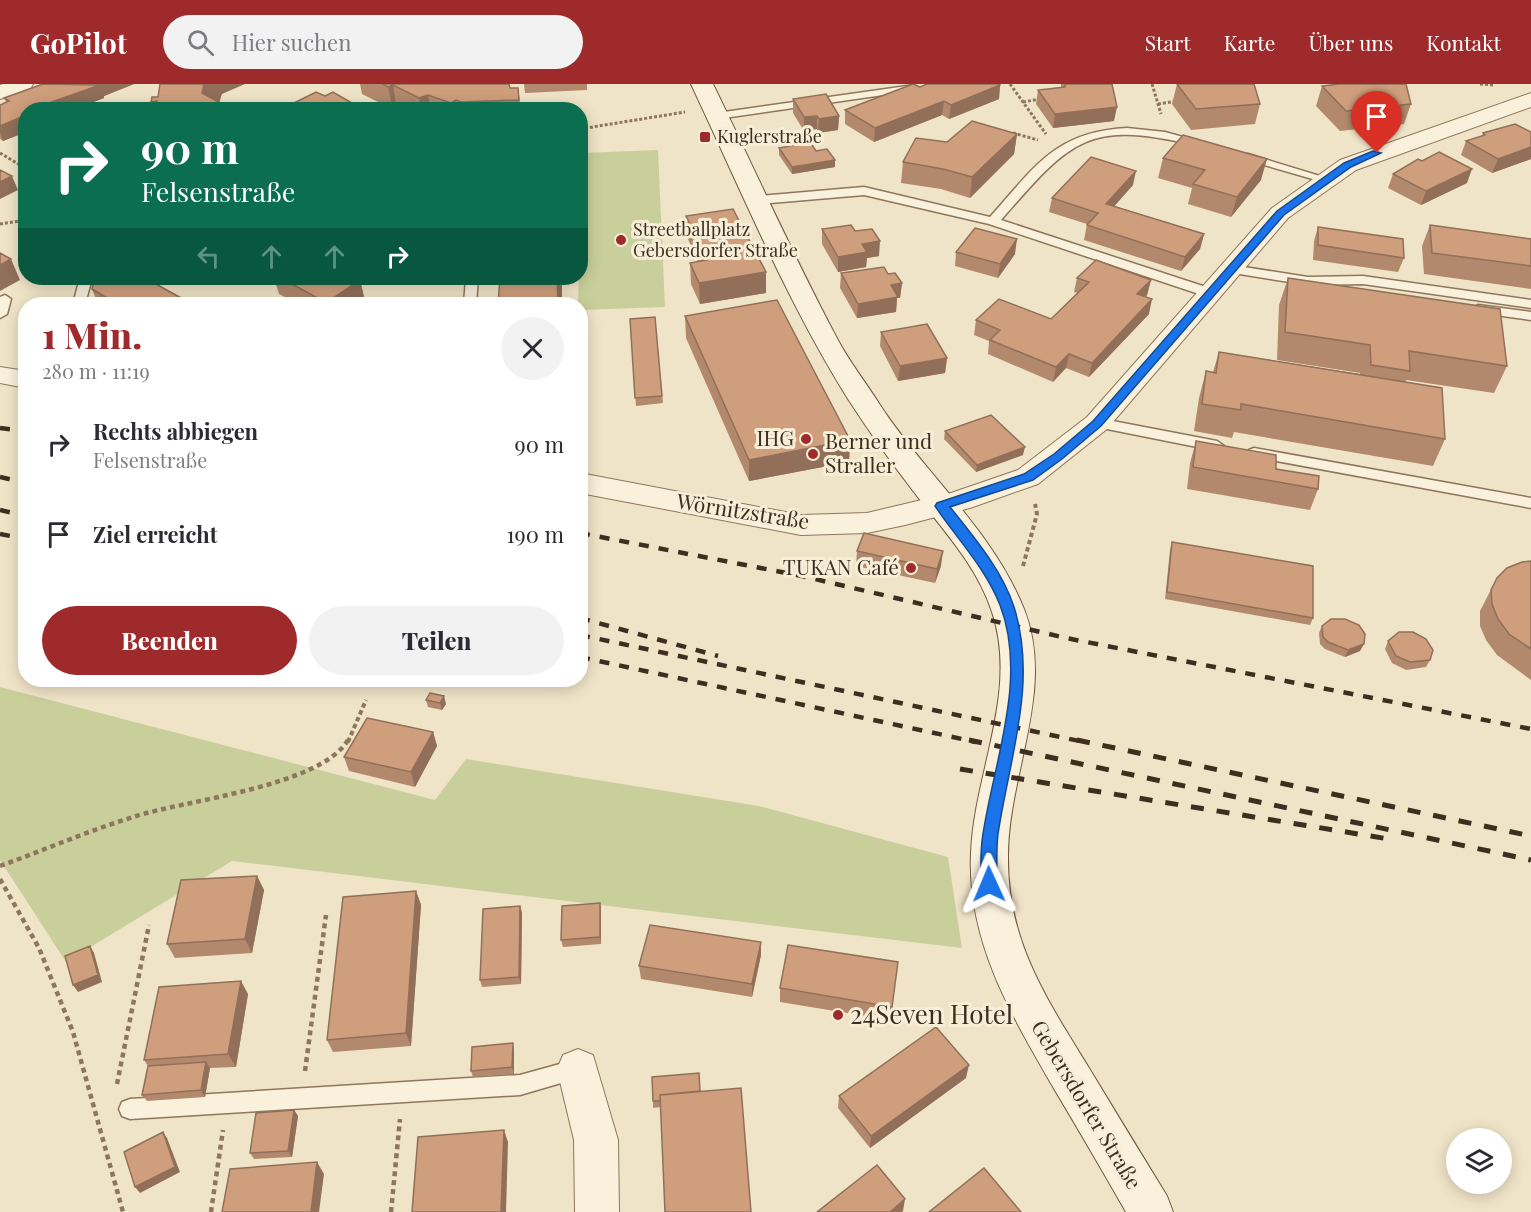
<!DOCTYPE html>
<html lang="de">
<meta charset="utf-8">
<style>
:root{--surface:#fff;--page:#f2f2f3;--text:#2b2b33;--muted:#7c7c81;--accent:#9e2a2b}
body{margin:0;font-family:"Playfair Display",serif;background:var(--page);color:var(--text);height:100vh;display:flex;flex-direction:column;font-size:22px;white-space:nowrap}
*{box-sizing:border-box;margin:0}
p{font-size:20px;color:var(--muted)}
.icon{flex:none;width:33px;height:33px;fill:none;stroke:currentColor;stroke-width:2;stroke-linecap:round;stroke-linejoin:round}
.map{position:relative;flex:1;overflow:hidden}
.sheet{position:absolute;left:18px;top:213px;width:570px;height:390px;display:flex;flex-direction:column;background:var(--surface);border-radius:24px;box-shadow:0 3px 15px #0003}
.sheet>*{flex:none}
.hud{position:absolute;left:18px;top:18px;width:570px;height:183px;border-radius:24px;box-shadow:0 3px 15px #0003;background:#0b6e4f;color:#fff;overflow:hidden}
.buttons{position:absolute;left:1446px;top:1044px;display:grid;gap:12px}
.buttons a{display:grid;place-items:center;width:66px;height:66px;border-radius:50%;background:var(--surface);box-shadow:0 3px 15px #0003;font-size:30px}
.pin{position:absolute;display:grid;place-items:center;width:51px;height:51px;color:#fff;margin:-62px -26px;border-radius:50% 50% 50% 0;rotate:-45deg;box-shadow:0 0 6px #0007}
.pin .icon{rotate:45deg}
.me{position:absolute;width:66px;margin:-33px;rotate:359deg;stroke-linejoin:round;filter:drop-shadow(0 0 4px #0008)}
.turn{display:flex;align-items:center;gap:21px;height:126px;padding:0 24px;font-size:27px}
.turn .icon{width:78px;height:78px;stroke-width:2.5}
.turn b{display:block;font-size:42px;line-height:51px}
.lanes{display:flex;align-items:center;height:57px;padding:0 24px;background:#0003;justify-content:center;gap:30px;direction:ltr}
.lanes .off{opacity:.35}
.round{display:grid;place-items:center;flex:none;width:63px;height:63px;border-radius:32px;background:var(--page)}
.headline{display:flex;align-items:center;justify-content:space-between;height:102px;padding:0 24px}
h1{font-size:36px;font-weight:800;line-height:45px;color:var(--accent)}
.button{display:flex;gap:12px;margin-top:auto;padding:12px 24px}
.button a{flex:1;height:69px;border-radius:36px;background:var(--accent);color:#fff;font-size:24px;font-weight:800;line-height:69px;text-align:center}
.button a+a{background:var(--page);color:var(--text)}
ul{padding:0;list-style:none}
li{display:flex;align-items:center;gap:18px;height:90px;padding:0 24px}
li div{flex:1}
li b{display:block;font-size:22px}
li em{font-style:normal}
header{display:flex;align-items:center;gap:36px;box-sizing:border-box;height:84px;padding:0 30px;background:var(--accent);color:#fff}
header strong{font-size:28px}
nav{display:flex;gap:33px;margin-inline-start:auto;font-size:21px}
.search{width:420px;height:54px;background:var(--page);display:flex;align-items:center;gap:15px;box-sizing:border-box;padding:0 21px;border-radius:33px;color:var(--muted);font-size:22px}
.map>svg:first-child{display:block}
</style>
<header>
<strong>GoPilot</strong>
<div class="search"><svg class="icon" aria-label="search" viewBox="0 0 24 24"><circle cx="10" cy="10" r="6"/><path d="M15 15l6 6"/></svg>Hier suchen</div>
<nav><a>Start</a><a>Karte</a><a>Über uns</a><a>Kontakt</a></nav>
</header>
<div class="map">
<svg width="1531" height="1128" viewBox="0 0 1531 1128">
<rect width="100%" height="100%" fill="#f0e4c8"/>
<path fill="#c9cf9b" d="M658,66l7,157 -84,3 -1,-6h-2l4,-151z
M0,603l435,113 31,-41 293,47 189,51 14,91 -730,-87 -166,101 -66,-102z"/>
<g fill="none" stroke-linecap="round" stroke-linejoin="round">
<g stroke="#8d765c" stroke-width="3">
<path id="lane" d="M914,1l5,3 -1,2 -201,29 -6,-3 6,-3z
M1127,44l38,4 43,12 -6,3c-113,-28 -129,-10 -201,73l214,70v6h-10l-216,-72 -125,-29 -106,9 -6,-4 6,-4 106,-9 126,30c45,-50 64,-85 137,-89z
M1240,70h8l85,26 -10,2 -83,-24z
M1231,181l77,12 55,-1 168,24v8l-168,-24 -55,1 -81,-13 -2,-3z
M80,194h12l-7,26h-12z
M466,194h12l-2,26h-12z
M5,211l6,4 -4,15 -7,4v-21z
M1478,221l53,7v8l-58,-8 -2,-3z
M1097,334l120,23 7,5 -7,5 -125,-25 -2,-3z
M1254,364l277,50v10l-282,-52 -2,-3 2,-3z
M578,975l7,3 3,7 -3,7 -65,19 -390,24 -8,-3 -3,-7 3,-7 8,-3 390,-24z"/>
</g>
<g stroke="#8d765c" stroke-width="2">
<path id="street" d="M3,0h30l-3,5 -30,10v-14z
M1531,9v14l-175,63 -68,48 -181,211 -69,55 -68,24 -65,17 -38,8 -66,2 -221,-42v-20l221,42 66,-2 84,-20 67,-23 69,-53 185,-209 68,-48z
M0,283l26,4v17l-26,-5z
M578,965l15,6 25,85 1,72h-44l-1,-72 -17,-71 6,-14z"/>
</g>
<g stroke="#6f573f" stroke-width="2">
<path id="secondary" d="M691,0h22c42,86 81,174 126,258 12,22 28,42 41,63 45,69 113,126 144,204 32,80 -16,165 -16,247 -1,85 38,142 81,212 26,43 52,86 78,128l6,16h-47c-24,-42 -48,-83 -73,-125 -42,-73 -86,-146 -82,-234 3,-80 48,-161 21,-241 -14,-44 -47,-80 -75,-116 -24,-31 -47,-63 -69,-97 -62,-99 -107,-209 -157,-315z"/>
</g>
<path stroke="#8d765c" stroke-width="3" stroke-dasharray="3 2" stroke-linecap="butt" d="M1010,0l36,50
M1152,0l9,30
M1480,0l14,1
M1023,18l17,-3
M1158,20l20,-3
M580,45l105,-17
M1013,49l25,7
M0,69l20,12 6,-2
M0,140l26,-4"/>
<path stroke="#8d765c" stroke-width="4" stroke-dasharray="4.5 3" stroke-linecap="butt" d="M1023,482l14,-52 -2,-10
M348,658l18,-42"/>
<path stroke="#8d765c" stroke-width="4.5" stroke-dasharray="5 4" stroke-linecap="butt" d="M0,782c44,-16 88,-35 133,-49 51,-17 187,-30 215,-77
M0,795l39,69 34,84 50,180
M305,987l21,-156
M117,1000l32,-159
M211,1128l12,-82
M391,1128l9,-93"/>
<use href="#lane" fill="#faf1dc" fill-rule="evenodd"/>
<use href="#street" fill="#faf1dc" fill-rule="evenodd"/>
<use href="#secondary" fill="#faf1dc" fill-rule="evenodd"/>
<path stroke="#3d2e20" stroke-width="4.5" stroke-dasharray="10 10" stroke-linecap="butt" d="M0,344l26,3
M0,393l26,6
M0,426l26,6
M580,449l222,43 264,62 465,91
M0,450l26,5
M580,534l138,38
M580,551l504,107
M580,573l396,85"/>
<path stroke="#3d2e20" stroke-width="5" stroke-dasharray="13 13" stroke-linecap="butt" d="M969,656l562,120
M1077,656l454,96
M960,685l435,71"/>
</g>
<path fill="#b2896c" d="M43,0h91l-30,12v2l-31,12h-47v22l-23,9 -3,-2v-34l6,-3 -2,-4z
M360,0h149l1,4h8l3,22h-132l-1,-3 -26,-13z
M524,0h63v6l-62,3z
M1061,0h51l2,37 -61,7 -17,-24 2,-14 23,-2z
M1177,0l83,20 -5,20 -64,6 -19,-26z
M1000,1l-1,14 -50,20 -7,-4 -68,27 -29,-18v-14l75,-23z
M1322,2l89,18 -7,20 -64,7 -24,-25z
M793,15l46,17 -1,14 -20,3 -1,-4 -13,2 -11,-18z
M1531,48v27l-39,14 -31,-18 5,-14 16,-5 1,-3z
M1017,50l-3,20 -44,44 -29,-9 -40,-6 2,-21 44,-20z
M779,64l37,3 19,9v7l-43,7 -13,-19z
M1163,74l98,22 -30,37 -43,-13 4,-16 -34,-10z
M1393,90l74,9 -46,22 -33,-17z
M1133,101l-19,21 90,28 -4,15 -19,22 -97,-31 3,-16 -38,-12 3,-14z
M686,132l80,77 -66,11 -9,-20 -1,-21 8,-1 -11,-25z
M1430,141l101,14v50l-107,-15 -2,-28z
M1318,143l86,31 -6,14 -85,-12 1,-19z
M822,145l33,2 24,25 -12,2 -1,9 -28,5 -16,-28z
M956,168l59,2 -17,24 -43,-12z
M841,189l47,1 14,9 -2,15h-3l-1,14 -39,6 -17,-30z
M94,194h72l-11,5 37,21h-94l-6,-15z
M274,194h81l5,2 5,21 -5,3h-62l-19,-10z
M1077,194l74,2 -4,15 -1,1 3,18 -60,63 -23,-9 -13,14 -65,-28 1,-13 -15,-6 2,-15 75,-1 27,-26 -4,-1z
M1288,194l219,88 -13,27 -88,-13 -1,2 40,57 -12,27 -199,-34 -2,6 -38,-7 5,-33 7,-27 7,1 6,-20 141,22v-1l-83,-13 2,-55z
M685,232l165,124 -1,22 -100,19 -63,-143z
M655,233l8,86 -27,3 -6,-87z
M881,248l66,26 -2,15 -47,8 -18,-35z
M945,347l78,24 -47,17 -32,-33z
M1196,357l80,28 42,20 -8,21 -123,-21 3,-26z
M1172,458l141,76 -3,7 -145,-26 5,-49z
M857,467l84,15 -6,17 -79,-17z
M1531,477v119l-34,-25 -11,-15 -6,-14v-15l17,-33z
M1322,542l38,25 -15,6 -20,-8 -5,-5 -1,-11z
M1388,557l42,19 -4,7 -20,3 -14,-7 -7,-14z
M426,616l20,4 -4,6 -14,-3z
M433,648l4,14 -22,41 -66,-16 -5,-14z
M257,792l7,14 -12,63 -77,5 -8,-14z
M416,807l5,14 -10,141 -78,6 -6,-12z
M600,819l1,7v34l-38,3 -2,-7z
M520,822l2,7 -1,71 -39,3 -2,-7z
M761,871l-9,42 -111,-18 -2,-13z
M898,878l-8,58 -110,-18v-14z
M248,910l-12,73 -26,1 -5,29 -58,4 -5,-6 6,-29 -4,-6z
M514,966v24l-41,3 -2,-6z
M966,994l-96,70 -32,-40 1,-12z
M700,1007l-39,16 -8,1v-7z
M294,1026l4,6 -6,41 -38,2 -4,-6z"/>
<path fill="#916f58" d="M97,0h37l-30,12v2l-31,12h-44z
M204,0h41l-23,10 -3,9 -17,-10z
M393,1l4,25h-4l-5,-23z
M1000,1l-1,14 -50,20 2,-14z
M428,11l3,15h-10l-2,-12z
M456,16l2,10h-6l-1,-7z
M157,17l-3,6 1,3h-2l-2,-8z
M944,17l-2,14 -68,27 1,-14z
M352,19l2,7h-15z
M1117,23l-3,14 -61,7 2,-14z
M26,31v17l-23,9 -3,-8v-7z
M817,32v13l-13,2v-14z
M839,32l-1,14 -20,3 1,-14z
M1017,50l-3,20 -44,44 2,-21z
M1531,63v12l-39,14 6,-14z
M1267,75l-6,21 -30,37 6,-20z
M835,76v7l-43,7v-7z
M1472,85l-5,14 -46,22 5,-14z
M1136,87l-3,14 -29,33 2,-14z
M12,92l6,14 -18,9v-17z
M1204,150l-4,15 -19,22 4,-14z
M1017,155l-2,15 -17,24 2,-14z
M880,157l-1,15 -12,2 -1,9 -28,5v-15l24,-13z
M11,175l9,21 -20,11v-26z
M766,188v21l-66,11 -1,-21z
M140,194h26l-17,8z
M557,194h5v26h-4z
M360,196l5,21 -5,3h-29l-1,-4z
M1151,196l-4,15 -13,13 3,-14z
M902,199l-2,15h-3l-1,14 -39,6 1,-14 33,-19z
M1152,215l-3,15 -60,63 3,-14z
M1069,270l-3,14 -13,14 3,-15z
M947,274l-2,15 -47,8 2,-15z
M850,356l-1,22 -100,19v-21z
M1025,363l-2,8 -47,17 1,-7z
M943,467l-2,15 -6,17 2,-14z
M1364,560l-4,7 -15,6 3,-7z
M444,612l2,8 -4,6 -2,-7z
M433,648l4,14 -22,41 -4,-15z
M257,792l7,14 -12,63 -7,-14z
M416,807l5,14 -10,141 -5,-13z
M600,819l1,7v34l-1,-7z
M520,822l2,7 -1,71 -2,-7z
M761,858v13l-9,42v-13z
M90,862l4,7 8,29 -24,10 -5,-7z
M241,897l7,13 -12,73 -8,-13z
M513,959l1,7v24l-2,-7z
M206,978l4,6 -5,29 -4,-7z
M969,981l-3,13 -96,70 1,-12z
M294,1026l4,6 -6,41 -4,-6z
M504,1046l4,12 -2,70h-5z
M163,1048l4,6 13,34 -40,21 -5,-6z
M317,1078l7,12 -5,38h-8z
M905,1115l-2,12 -1,1h-12z"/>
<path fill="#cf9f7d" stroke="#916f58" stroke-width="1.5" d="M43,0l57,1 -71,25h-3v5l-26,11v-21l9,-4 -5,-3z
M160,0h44l-2,9 28,15 56,-1 30,-15 9,4 8,-4 19,11 -13,7h-179l-6,-3 3,-6 -6,1 1,-5h6z
M383,0h126l1,4h8l1,12 -58,2 -5,-2 -5,3 -23,-8 -9,3 -26,-13 -5,2z
M913,0l7,3 7,-3h72l1,1 -49,20 -7,-4 -69,27 -30,-18z
M1065,0h47l5,23 -62,7 -17,-24 27,-3z
M1177,0h77l6,20 -64,5z
M1339,0h67l5,20 -65,7 -24,-25z
M826,10l13,22 -20,3 -2,-3 -13,1 -11,-18z
M972,37l45,13 -45,43 -29,-8 -40,-7 13,-24 31,4z
M1515,40l16,8v15l-33,12 -32,-18 19,-6 -2,-2z
M1183,51l84,24 -30,38 -44,-13 12,-14 -42,-12z
M810,58l6,9 11,-2 8,11 -43,7 -13,-19z
M1439,68l33,17 -46,22 -33,-17 25,-15 4,2z
M1091,73l45,14 -30,33 98,30 -19,23 -98,-32 11,-12 -46,-15z
M0,86l12,6 -12,6z
M733,125l33,63 -67,11 -9,-20 17,-3 -21,-44z
M851,141l4,6 17,-2 8,12 -18,3 5,8 -29,5 -16,-28z
M1430,141l101,14v27l-99,-13z
M1318,143l85,12 1,19 -86,-13z
M975,144l42,11 -17,25 -44,-12z
M0,169l11,6 -11,6z
M1096,176l55,20 -14,14 15,5 -60,64 -23,-9 -13,13 -66,-27 10,-10 -24,-10 23,-21 52,20 38,-37 -12,-4z
M884,183l4,7 7,-1 7,10 -11,2 7,12 -40,7 -17,-31z
M94,194h51l47,26h-75l-25,-15z
M281,194h74l5,2 -30,20 10,4h-22l5,-3z
M500,194h57l1,26h-60z
M1288,194l212,31 7,57 -98,-15 1,20 -39,-6 -1,-20 -85,-13z
M777,216l73,140 -101,20 -64,-144z
M655,233l7,79 -27,2 -5,-79z
M927,240l20,34 -47,8 -19,-34z
M1219,268l223,36 3,51 -204,-35v6l-39,-6 4,-33 10,2z
M991,331l34,32 -48,18 -32,-34z
M1196,357l80,14v14l43,7 -1,13 -125,-22z
M864,449l79,18 -6,18 -80,-18z
M1172,458l141,24v52l-146,-26z
M1531,477v88l-22,-15 -11,-15 -6,-15 -1,-14 6,-12 10,-10 15,-6z
M1331,535h14l14,6 6,9 -1,10 -16,6 -20,-8 -5,-5 -1,-11z
M1399,548h14l13,7 7,11 -3,10 -20,2 -14,-6 -8,-15z
M430,609l14,3 -4,7 -14,-3z
M367,634l66,14 -22,40 -67,-15z
M257,792l-12,63 -78,5 14,-64z
M416,807l-10,142 -79,7 16,-143z
M600,819v34l-39,3 1,-34z
M520,822l-1,71 -39,3 3,-71z
M650,841l111,17 -9,42 -113,-18z
M788,861l110,17 -6,45 -112,-19z
M90,862l8,29 -25,10 -8,-29z
M241,897l-13,73 -84,6 15,-73z
M936,943l33,38 -98,71 -32,-40z
M513,959l-1,24 -41,4 1,-24z
M206,978l-5,28 -59,5 6,-29z
M699,989l1,18 -40,4v6h-7l-1,-24z
M741,1004l10,124h-86l-5,-117z
M294,1026l-6,41 -38,2 6,-40z
M504,1046l-3,82h-89l6,-75z
M163,1048l12,35 -40,20 -11,-35z
M317,1078l-6,50h-89l8,-43z
M877,1081l28,34 -15,13h-73z
M984,1084l37,44h-92z"/>
<path fill="#1a73e8" stroke="#114b97" stroke-width="1.5" d="M1373,67l8,2 -30,14 -67,48 -183,211 -39,33 -29,21 -83,27c24,30 52,63 64,100 24,76 -5,152 -16,227 -2,16 -1,34 -1,50l-3,5h-11l-2,-5c0,-16 -1,-34 2,-50 11,-73 45,-156 17,-229 -15,-38 -43,-66 -65,-99l2,-3 87,-29 30,-20 39,-33 184,-210 67,-48z"/>
<g fill="#9e2a2b" stroke="#f7eed8" stroke-width="2">
<rect x="699" y="47" width="12" height="12" rx="3"/>
<circle cx="621" cy="156" r="6"/>
<circle cx="806" cy="355" r="6"/>
<circle cx="813" cy="370" r="6"/>
<circle cx="911" cy="484" r="6"/>
<circle cx="838" cy="931" r="6"/>
</g>
<g text-anchor="middle" stroke-width="6" stroke-linejoin="round" paint-order="stroke">
<g font-size="18" fill="#3d2e20" stroke="#f7eed8" text-anchor="start">
<text x="717" y="59">Kuglerstraße</text>
<text x="633" y="152">Streetballplatz<tspan x="633" dy="21">Gebersdorfer Straße</tspan></text>
</g>
<g font-size="21" fill="#3d2e20" stroke="#f7eed8" text-anchor="end">
<text x="794" y="362">IHG</text>
<text x="825" y="365" text-anchor="start">Berner und<tspan x="825" dy="24">Straller</tspan></text>
<text x="899" y="491">TUKAN Café</text>
</g>
<g font-size="21" fill="#3d2e20" stroke="#f7eed8">
<text transform="translate(743 428) rotate(9)" y="7">Wörnitzstraße</text>
<text transform="translate(1086 1021) rotate(59)" y="7">Gebersdorfer Straße</text>
</g>
<g font-size="26" fill="#3d2e20" stroke="#f7eed8" text-anchor="start">
<text x="850" y="940">24Seven Hotel</text>
</g>
</g>
</svg>
<div class="buttons">
<a><svg class="icon" aria-label="layers" viewBox="0 0 24 24"><path d="M12 4l9 5-9 5-9-5zM3 14l9 5 9-5"/></svg></a>
</div>
<div class="pin" style="left:1377px;top:69px;background:#d93025"><svg class="icon" aria-label="arrive" viewBox="0 0 24 24"><path d="M6 21V4h12l-3 4 3 4H6"/></svg></div>
<svg class="me" style="left:989px;top:800px" viewBox="-20 -20 40 40"><path d="M0-17L14 15 0 8-14 15z" fill="#1a73e8" stroke="#fff" stroke-width="4"/></svg>
<div class="hud">
<div class="turn"><svg class="icon" aria-label="right" viewBox="0 0 24 24"><path d="M7 20v-9h11M14 6l5 5-5 5"/></svg><div><b>90 m</b>Felsenstraße</div></div>
<div class="lanes"><svg class="icon off" aria-label="left" viewBox="0 0 24 24"><path d="M17 20v-9H6M10 6l-5 5 5 5"/></svg><svg class="icon off" aria-label="ahead" viewBox="0 0 24 24"><path d="M12 20V5M6 11l6-6 6 6"/></svg><svg class="icon off" aria-label="ahead" viewBox="0 0 24 24"><path d="M12 20V5M6 11l6-6 6 6"/></svg><svg class="icon" aria-label="right" viewBox="0 0 24 24"><path d="M7 20v-9h11M14 6l5 5-5 5"/></svg></div>
</div>
<section class="sheet">
<div class="headline"><div><h1>1 Min.</h1><p>280 m · 11:19</p></div><a class="round"><svg class="icon" aria-label="close" viewBox="0 0 24 24"><path d="M6 6l12 12M18 6L6 18"/></svg></a></div>
<ul>
<li><svg class="icon" aria-label="right" viewBox="0 0 24 24"><path d="M7 20v-9h11M14 6l5 5-5 5"/></svg><div><b>Rechts abbiegen</b><p>Felsenstraße</p></div><em>90 m</em></li>
<li><svg class="icon" aria-label="arrive" viewBox="0 0 24 24"><path d="M6 21V4h12l-3 4 3 4H6"/></svg><div><b>Ziel erreicht</b></div><em>190 m</em></li>
</ul>
<div class="button"><a>Beenden</a><a>Teilen</a></div>
</section>
</div>
